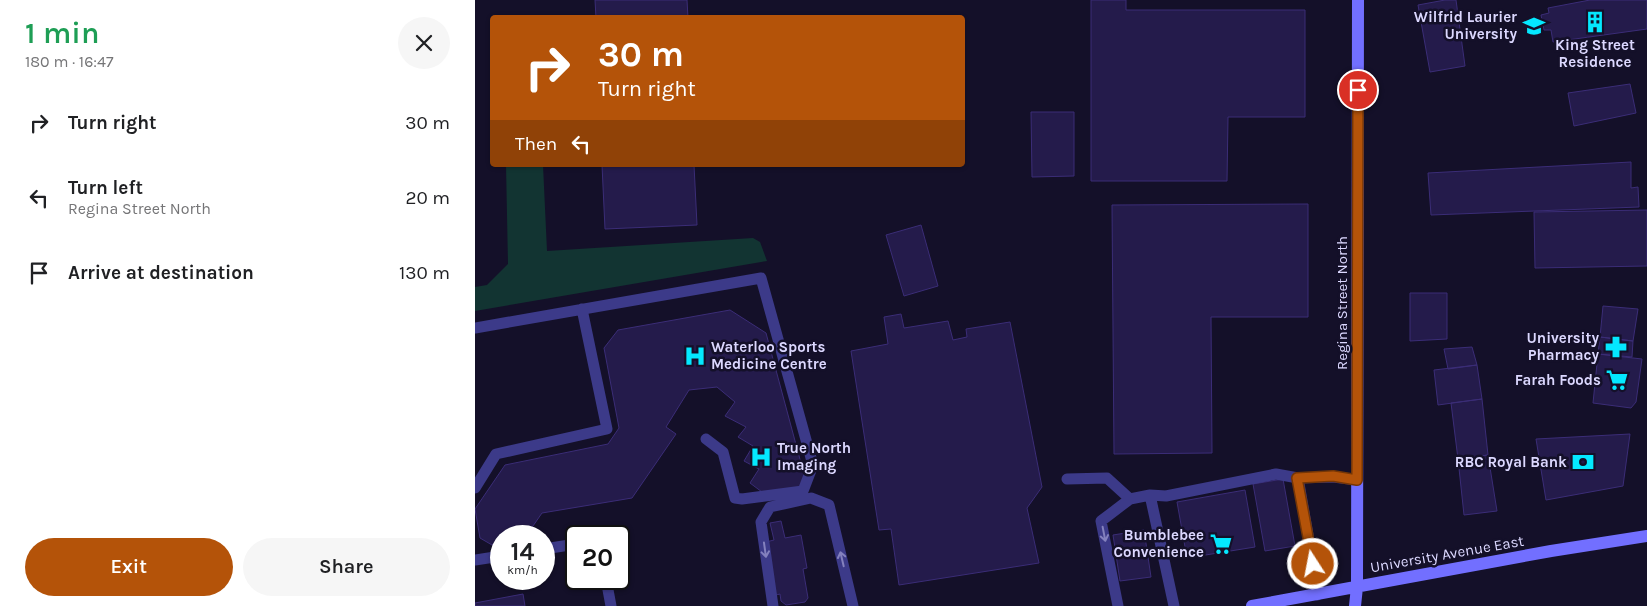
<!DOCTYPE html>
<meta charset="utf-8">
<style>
:root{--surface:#fff;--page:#f6f6f6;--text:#202124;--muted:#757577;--accent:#b45309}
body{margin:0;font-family:Karla,sans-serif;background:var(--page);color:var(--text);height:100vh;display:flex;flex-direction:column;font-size:19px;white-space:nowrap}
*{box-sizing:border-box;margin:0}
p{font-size:16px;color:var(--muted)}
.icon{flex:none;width:28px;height:28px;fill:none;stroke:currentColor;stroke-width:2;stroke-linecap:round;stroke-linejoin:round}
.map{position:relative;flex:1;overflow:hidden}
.details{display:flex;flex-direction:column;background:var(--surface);width:475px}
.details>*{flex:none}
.top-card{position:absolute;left:15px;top:15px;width:475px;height:152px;border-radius:5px;box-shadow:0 1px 4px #0004;background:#b45309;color:#fff;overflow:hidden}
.speed{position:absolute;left:15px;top:525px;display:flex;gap:10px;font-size:25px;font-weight:700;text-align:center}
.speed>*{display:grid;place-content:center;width:65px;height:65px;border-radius:50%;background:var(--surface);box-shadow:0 1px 4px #0004;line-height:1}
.speed small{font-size:12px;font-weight:400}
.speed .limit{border:2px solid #111;border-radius:8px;background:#fff;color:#111}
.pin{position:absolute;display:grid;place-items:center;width:42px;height:42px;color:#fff;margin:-21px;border:2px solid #fff;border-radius:50%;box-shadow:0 1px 5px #0007}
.me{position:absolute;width:55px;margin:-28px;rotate:349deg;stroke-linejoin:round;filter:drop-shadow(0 0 4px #0008)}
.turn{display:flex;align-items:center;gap:18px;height:105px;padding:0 25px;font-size:22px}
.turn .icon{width:65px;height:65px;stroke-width:2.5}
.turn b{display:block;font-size:35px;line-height:42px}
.then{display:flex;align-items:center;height:48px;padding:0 25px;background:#0003;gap:10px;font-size:19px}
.round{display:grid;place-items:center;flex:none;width:52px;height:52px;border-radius:26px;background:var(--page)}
.overview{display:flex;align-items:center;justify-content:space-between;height:85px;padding:0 25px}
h1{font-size:30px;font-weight:600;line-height:38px;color:#1e9e55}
.primary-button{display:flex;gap:10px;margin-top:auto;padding:10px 25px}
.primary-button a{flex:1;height:58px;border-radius:30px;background:var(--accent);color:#fff;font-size:20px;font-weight:600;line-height:58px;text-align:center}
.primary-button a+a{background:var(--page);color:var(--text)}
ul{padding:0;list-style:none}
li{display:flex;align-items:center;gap:15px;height:75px;padding:0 25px}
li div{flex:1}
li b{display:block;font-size:19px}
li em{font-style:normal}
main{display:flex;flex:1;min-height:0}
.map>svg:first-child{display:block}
</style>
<main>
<section class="details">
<div class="overview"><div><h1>1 min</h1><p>180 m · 16:47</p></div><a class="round"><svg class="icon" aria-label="close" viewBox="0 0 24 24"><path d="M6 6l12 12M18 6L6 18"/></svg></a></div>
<ul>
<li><svg class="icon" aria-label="right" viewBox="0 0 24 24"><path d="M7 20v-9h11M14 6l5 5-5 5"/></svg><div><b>Turn right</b></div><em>30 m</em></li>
<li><svg class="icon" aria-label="left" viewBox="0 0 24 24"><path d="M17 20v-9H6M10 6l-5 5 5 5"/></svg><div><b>Turn left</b><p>Regina Street North</p></div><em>20 m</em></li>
<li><svg class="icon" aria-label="arrive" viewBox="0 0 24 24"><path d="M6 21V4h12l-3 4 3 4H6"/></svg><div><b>Arrive at destination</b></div><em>130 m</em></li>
</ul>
<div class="primary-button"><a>Exit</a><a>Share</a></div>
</section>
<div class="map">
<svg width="1172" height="606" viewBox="0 0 1172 606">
<rect width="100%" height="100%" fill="#141029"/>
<path fill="#123432" d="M31,165h37l4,86 206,-13 7,4 7,19 -292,50v-24l12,-2 21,-21z"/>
<path fill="#241b4b" stroke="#3b2d77" d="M120,0h92l1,18h-92z
M616,0h35v10h179v107h-77l-1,64h-136z
M970,0h11l9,66 -35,6 -12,-67z
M1115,0h57v29l-94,13 -2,-12h-7l-3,-15 8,-2 -1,-5z
M1155,84l6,29 -62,13 -6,-33z
M556,112h43v64l-42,1z
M1156,162v26l7,-1 1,20 -208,8 -3,-42z
M127,165h92l3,60 -92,4z
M833,204v113h-97l1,136 -98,1 -2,-249z
M1172,210v56l-112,2 -1,-56z
M446,225l17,61 -34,10 -18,-61z
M935,293h37v46l-37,2z
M1128,306l35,3 -5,32 -33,-4z
M255,310l36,23 39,145 -6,11 -33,6 -16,-12 9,-14 -15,-8 9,-15 -15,-9 8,-10 -21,-11 10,-14 -18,-15 -28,3 -23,37 10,7 -44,64 -90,15 -16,23h-25v6l-9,3 -12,-7 -5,-29 30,-44 103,-21 11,-16 -15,-80 14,-18z
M426,314l3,14 44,-7 5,19 14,-3 -1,-8 44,-7 32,165 -15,21 12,55 -140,22 -8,-56 -12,1 -28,-179 37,-7 -4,-27z
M1125,337l33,4 -1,16 -34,-3z
M997,347l5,18 -29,4 -4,-20z
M1123,354l44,5 -6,43 -5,6 -38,-5z
M1002,365l5,34 -44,6 -4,-35z
M1007,399l6,56 -30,4 -7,-56z
M1155,434l-7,52 -77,14 -10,-61z
M1013,455l9,56 -33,4 -6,-56z
M808,479l12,67 -30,5 -12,-67z
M770,490l10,57 -68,11 -10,-56z
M306,521l4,17 16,-3 6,33 -4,1 5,29 -3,4 -19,3 -5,-4 -1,-7 -4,1 -10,-53 8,-2 -4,-17z
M669,530l7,47 -31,4 -7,-46z
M48,594l2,12h-50v-3z"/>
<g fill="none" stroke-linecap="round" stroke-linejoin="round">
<path stroke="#3c3a89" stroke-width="11" d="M0,328l286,-50 52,187 -10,26 -61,8 -7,-1 -12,-46 -17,-13
M823,478l15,85 4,32
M592,479l40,-1 23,21
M0,488l21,-34 111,-25 -25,-120
M675,495l24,111
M69,549l32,-5
M0,560l26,-4
M131,579l5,27
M298,606l-12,-84 9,-15 41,-9 18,7 24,101
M643,606l-17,-85 29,-22 20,-4 16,1 110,-22 22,4 35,-1 24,3"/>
<path stroke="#726fff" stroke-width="12" d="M777,606l299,-55 96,-15
M880,606l2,-19 1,-587"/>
</g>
<defs><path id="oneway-shaft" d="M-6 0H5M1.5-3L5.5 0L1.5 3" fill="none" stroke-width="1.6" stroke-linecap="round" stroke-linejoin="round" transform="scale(1.25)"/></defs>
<g stroke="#8481be">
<use href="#oneway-shaft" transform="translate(629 534) rotate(79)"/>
<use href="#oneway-shaft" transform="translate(290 550) rotate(82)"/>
<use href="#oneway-shaft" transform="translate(367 559) rotate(-103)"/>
</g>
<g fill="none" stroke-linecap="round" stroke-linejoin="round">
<g stroke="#753606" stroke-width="12">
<path id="route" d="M838,564l-16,-86 36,-2 24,4 1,-390"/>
</g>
<use href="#route" stroke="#b45309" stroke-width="9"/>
</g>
<defs>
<g id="building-bare" transform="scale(1.725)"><path d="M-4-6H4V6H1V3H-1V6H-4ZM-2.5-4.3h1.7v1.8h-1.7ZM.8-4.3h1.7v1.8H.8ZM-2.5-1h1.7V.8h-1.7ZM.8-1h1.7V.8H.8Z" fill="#04e8ff" stroke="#141029" stroke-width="2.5" paint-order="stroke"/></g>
<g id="university-bare" transform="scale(1.725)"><path d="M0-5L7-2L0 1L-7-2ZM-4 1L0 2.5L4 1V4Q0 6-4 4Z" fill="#04e8ff" stroke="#141029" stroke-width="2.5" paint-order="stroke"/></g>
<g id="pharmacy-bare" transform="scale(1.725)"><path d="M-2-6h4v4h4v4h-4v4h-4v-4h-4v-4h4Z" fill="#04e8ff" stroke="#141029" stroke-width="2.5" paint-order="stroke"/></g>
<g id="hospital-bare" transform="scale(1.725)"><path d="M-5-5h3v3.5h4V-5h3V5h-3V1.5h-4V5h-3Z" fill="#04e8ff" stroke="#141029" stroke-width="2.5" paint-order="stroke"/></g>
<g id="supermarket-bare" transform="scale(1.725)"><path d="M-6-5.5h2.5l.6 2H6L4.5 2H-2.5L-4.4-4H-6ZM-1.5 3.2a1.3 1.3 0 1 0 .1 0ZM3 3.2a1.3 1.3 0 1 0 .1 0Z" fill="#04e8ff" stroke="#141029" stroke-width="2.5" paint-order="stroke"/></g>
<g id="bank-bare" transform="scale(1.725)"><path d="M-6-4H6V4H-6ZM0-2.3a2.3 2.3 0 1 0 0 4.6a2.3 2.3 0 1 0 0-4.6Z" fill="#04e8ff" stroke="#141029" stroke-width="2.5" paint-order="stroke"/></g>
</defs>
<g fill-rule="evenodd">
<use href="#building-bare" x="1120" y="22"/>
<use href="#university-bare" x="1059" y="26"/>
<use href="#pharmacy-bare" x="1141" y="347"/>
<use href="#hospital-bare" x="220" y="356"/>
<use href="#supermarket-bare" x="1142" y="380"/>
<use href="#hospital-bare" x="286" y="457"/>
<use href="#bank-bare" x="1108" y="462"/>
<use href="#supermarket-bare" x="746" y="544"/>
</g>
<g text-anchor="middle" stroke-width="5" stroke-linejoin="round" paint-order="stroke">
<g font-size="15" font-weight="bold" fill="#dcd8ff" stroke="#141029" text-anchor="end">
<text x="1042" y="22">Wilfrid Laurier<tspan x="1042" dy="17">University</tspan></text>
<text x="1120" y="50" text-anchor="middle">King Street<tspan x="1120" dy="17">Residence</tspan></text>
<text x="1124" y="343">University<tspan x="1124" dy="17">Pharmacy</tspan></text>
<text x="236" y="352" text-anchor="start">Waterloo Sports<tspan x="236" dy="17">Medicine Centre</tspan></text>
<text x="1126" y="385">Farah Foods</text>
<text x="302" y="453" text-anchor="start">True North<tspan x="302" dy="17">Imaging</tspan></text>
<text x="1092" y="467">RBC Royal Bank</text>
<text x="729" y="540">Bumblebee<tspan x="729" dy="17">Convenience</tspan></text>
</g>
<g font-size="15" fill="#dcd8ff" stroke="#141029">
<text transform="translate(867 303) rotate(-90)" y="5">Regina Street North</text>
<text transform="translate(972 554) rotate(-10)" y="5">University Avenue East</text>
</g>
</g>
</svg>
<div class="speed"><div>14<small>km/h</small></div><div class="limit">20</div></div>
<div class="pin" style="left:883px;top:90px;background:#d93025"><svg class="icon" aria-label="arrive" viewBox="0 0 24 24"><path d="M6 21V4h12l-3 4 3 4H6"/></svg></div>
<svg class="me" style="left:838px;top:564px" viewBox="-20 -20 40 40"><circle r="17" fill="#b45309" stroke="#fff" stroke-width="3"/><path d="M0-11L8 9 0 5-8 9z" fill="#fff"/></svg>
<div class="top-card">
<div class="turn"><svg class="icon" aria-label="right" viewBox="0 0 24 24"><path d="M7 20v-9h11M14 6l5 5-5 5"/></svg><div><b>30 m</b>Turn right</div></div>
<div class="then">Then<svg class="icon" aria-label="left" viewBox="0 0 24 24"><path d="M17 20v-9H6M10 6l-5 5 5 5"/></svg></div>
</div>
</div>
</main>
